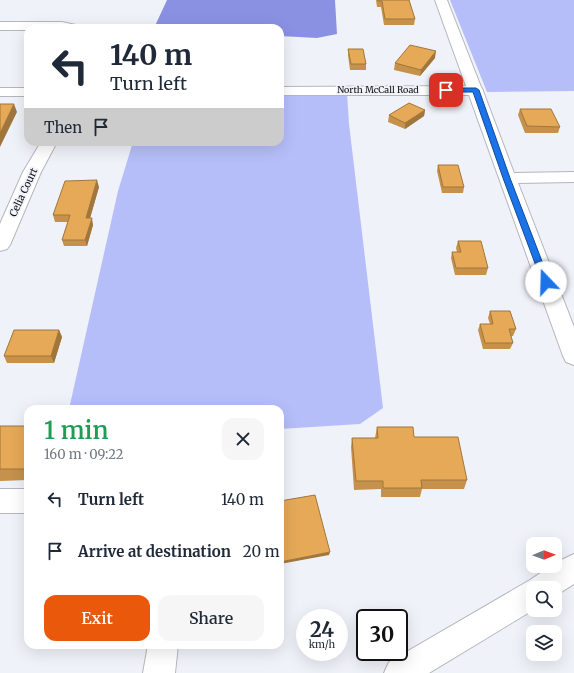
<!DOCTYPE html>
<meta charset="utf-8">
<style>
:root{--surface:#fff;--page:#f6f6f7;--text:#1f2937;--muted:#747a83;--accent:#ea580c}
body{margin:0;font-family:Merriweather,serif;background:var(--page);color:var(--text);height:100vh;display:flex;flex-direction:column;font-size:15px;white-space:nowrap}
*{box-sizing:border-box;margin:0}
p{font-size:13px;color:var(--muted)}
.icon{flex:none;width:22px;height:22px;fill:none;stroke:currentColor;stroke-width:2;stroke-linecap:round;stroke-linejoin:round}
.map{position:relative;flex:1;overflow:hidden}
.side{position:absolute;left:24px;top:405px;width:260px;height:244px;display:flex;flex-direction:column;background:var(--surface);border-radius:12px;box-shadow:0 4px 16px #0002}
.side>*{flex:none}
.guide{position:absolute;left:24px;top:24px;width:260px;height:122px;border-radius:12px;box-shadow:0 4px 16px #0002;background:#fff;color:var(--text);overflow:hidden}
.needle{width:26px;rotate:89deg}
.fabs{position:absolute;left:526px;top:537px;display:grid;gap:8px}
.fabs a{display:grid;place-items:center;width:36px;height:36px;border-radius:8px;background:var(--surface);box-shadow:0 4px 16px #0002;font-size:20px}
.speed{position:absolute;left:296px;top:609px;display:flex;gap:8px;font-size:20px;font-weight:700;text-align:center}
.speed>*{display:grid;place-content:center;width:52px;height:52px;border-radius:50%;background:var(--surface);box-shadow:0 4px 16px #0002;line-height:1}
.speed small{font-size:10px;font-weight:400}
.speed .limit{border:2px solid #111;border-radius:6px;background:#fff;color:#111}
.pin{position:absolute;display:grid;place-items:center;width:34px;height:34px;color:#fff;margin:-17px;border-radius:8px;box-shadow:0 2px 6px #0006}
.me{position:absolute;width:44px;margin:-22px;rotate:339deg;stroke-linejoin:round;filter:drop-shadow(0 0 3px #0008)}
.turn{display:flex;align-items:center;gap:14px;height:84px;padding:0 20px;font-size:18px}
.turn .icon{width:52px;height:52px;stroke-width:2.5}
.turn b{display:block;font-size:28px;line-height:34px}
.then{display:flex;align-items:center;height:38px;padding:0 20px;background:#0003;gap:8px;font-size:15px}
.round{display:grid;place-items:center;flex:none;width:42px;height:42px;border-radius:12px;background:var(--page)}
.head{display:flex;align-items:center;justify-content:space-between;height:68px;padding:0 20px}
h1{font-size:24px;font-weight:600;line-height:30px;color:#1e9e55}
.action{display:flex;gap:8px;margin-top:auto;padding:8px 20px}
.action a{flex:1;height:46px;border-radius:12px;background:var(--accent);color:#fff;font-size:16px;font-weight:600;line-height:46px;text-align:center}
.action a+a{background:var(--page);color:var(--text)}
ul{padding:0;list-style:none}
li{display:flex;align-items:center;gap:12px;height:52px;padding:0 20px}
li div{flex:1}
li b{display:block;font-size:15px}
li em{font-style:normal}
.map>svg:first-child{display:block}
</style>
<div class="map">
<svg width="574" height="673" viewBox="0 0 574 673">
<rect width="100%" height="100%" fill="#f0f2f9"/>
<path fill="#b6bef9" d="M450,0h124v91l-87,1z
M347,93l2,31 34,284 -23,16 -80,5v-20h-211l49,-218 15,-49h147v-48z"/>
<path fill="#8a91e3" d="M167,0h168l2,34 -20,4 -37,-2v-8h-126z"/>
<g fill="none" stroke-linecap="round" stroke-linejoin="round">
<g stroke="#b5b6bd" stroke-width="2">
<path id="minor" d="M435,0h12l34,87 2,3v1l31,82 60,-1v10l-56,1 56,144v38l-8,-3 -3,-6 -94,-261h-189v-8l186,-1z
M0,22h62l14,3 2,3h-50v2h-28z
M0,88h28v8h-28z
M41,142h16l-16,30 -31,73 -3,4 -7,2v-27l23,-52z
M0,489h28v24h-28z
M148,645h30l-3,28h-32z"/>
</g>
<g stroke="#b5b6bd" stroke-width="2">
<path id="major" d="M574,554v30l-19,12v-8h-22v22l-104,63h-45l5,-11 141,-82 21,-14h4v-3z"/>
</g>
<use href="#minor" fill="#fff" fill-rule="evenodd"/>
<use href="#major" fill="#fff" fill-rule="evenodd"/>
</g>
<path fill="#c5914b" d="M376,0h33l6,19 -1,6h-30l-3,-18h-4z
M348,49l18,15v6h-16l-2,-15z
M435,58l-15,18 -26,-6 1,-7z
M520,109l40,18 -2,6h-33l-7,-18z
M425,110l-1,6 -19,13 -17,-7 1,-7z
M438,165l26,22 -1,6h-21l-5,-22z
M99,187l-9,31 3,7 -6,21h-23l-2,-6 6,-18h-13l-2,-7z
M458,241l30,27 -2,7h-31l-4,-17 1,-6h5l-1,-4z
M490,311l26,18 -3,7h-2l2,7 -3,6h-27l-5,-19 2,-6h10l-2,-6z
M59,330l3,7 -8,26h-47l-3,-7z
M0,426h28v54l-28,1z
M377,427l37,10 53,43 -3,9h-42l-2,8h-39v-8l-27,1 -3,-43 1,-9h23z"/>
<path fill="#a0763d" d="M436,51l-1,7 -15,18 1,-6z
M14,104l3,8 -17,35v-14z
M425,110l-1,6 -19,13v-6z
M97,180l2,7 -11,38 -2,-7z
M92,218l1,7 -6,21 -2,-6z
M59,330l3,7 -8,26 -3,-7z
M330,552l-1,3 -49,9v-2z"/>
<path fill="#e5a957" stroke="#a0763d" d="M378,0h31l6,19h-30l-3,-18h-4z
M410,45l26,6 -15,19 -26,-7z
M348,49h15l3,15h-15z
M409,103l16,7 -20,13 -16,-8z
M0,104h14l-14,29z
M520,109h31l9,18 -33,-1z
M438,165h20l6,22h-21z
M97,180l-11,38h6l-7,22h-23l8,-25h-17l12,-34z
M458,241h23l7,27h-32l-4,-16h9z
M490,311h20l6,18h-7l4,14h-28l-5,-19h13z
M14,330h45l-8,26h-47z
M0,426h28v43h-28z
M377,427h36l1,10h44l9,43h-46l1,8h-39v-7h-27l-4,-43h26z
M315,495l15,57 -50,10v-61z"/>
<path fill="#1a73e8" stroke="#114b97" d="M446,88h30l3,2 31,88 40,104 -1,2h-6l-1,-2 -39,-104 -30,-86h-30v-3z"/>
<g text-anchor="middle" stroke-width="3.5" stroke-linejoin="round" paint-order="stroke">
<g font-size="9" fill="#0e0f11" stroke="#f0f2f9">
<text x="378" y="93">North McCall Road</text>
</g>
<g font-size="10" fill="#0e0f11" stroke="#f0f2f9">
<text transform="translate(23 192) rotate(-65)" y="4">Celia Court</text>
</g>
</g>
</svg>
<div class="fabs">
<a><svg class="needle" viewBox="-14 -14 28 28"><path d="M0-13l5 13h-10z" fill="#e53935"/><path d="M0 13l5-13h-10z" fill="#747a83"/></svg></a>
<a><svg class="icon" aria-label="search" viewBox="0 0 24 24"><circle cx="10" cy="10" r="6"/><path d="M15 15l6 6"/></svg></a>
<a><svg class="icon" aria-label="layers" viewBox="0 0 24 24"><path d="M12 4l9 5-9 5-9-5zM3 14l9 5 9-5"/></svg></a>
</div>
<div class="speed"><div>24<small>km/h</small></div><div class="limit">30</div></div>
<div class="pin" style="left:446px;top:90px;background:#d93025"><svg class="icon" aria-label="arrive" viewBox="0 0 24 24"><path d="M6 21V4h12l-3 4 3 4H6"/></svg></div>
<svg class="me" style="left:546px;top:282px" viewBox="-20 -20 40 40"><circle r="19" fill="#fff"/><path d="M0-13L10 11 0 6-10 11z" fill="#1a73e8"/></svg>
<div class="guide">
<div class="turn"><svg class="icon" aria-label="left" viewBox="0 0 24 24"><path d="M17 20v-9H6M10 6l-5 5 5 5"/></svg><div><b>140 m</b>Turn left</div></div>
<div class="then">Then<svg class="icon" aria-label="arrive" viewBox="0 0 24 24"><path d="M6 21V4h12l-3 4 3 4H6"/></svg></div>
</div>
<section class="side">
<div class="head"><div><h1>1 min</h1><p>160 m · 09:22</p></div><a class="round"><svg class="icon" aria-label="close" viewBox="0 0 24 24"><path d="M6 6l12 12M18 6L6 18"/></svg></a></div>
<ul>
<li><svg class="icon" aria-label="left" viewBox="0 0 24 24"><path d="M17 20v-9H6M10 6l-5 5 5 5"/></svg><div><b>Turn left</b></div><em>140 m</em></li>
<li><svg class="icon" aria-label="arrive" viewBox="0 0 24 24"><path d="M6 21V4h12l-3 4 3 4H6"/></svg><div><b>Arrive at destination</b></div><em>20 m</em></li>
</ul>
<div class="action"><a>Exit</a><a>Share</a></div>
</section>
</div>
